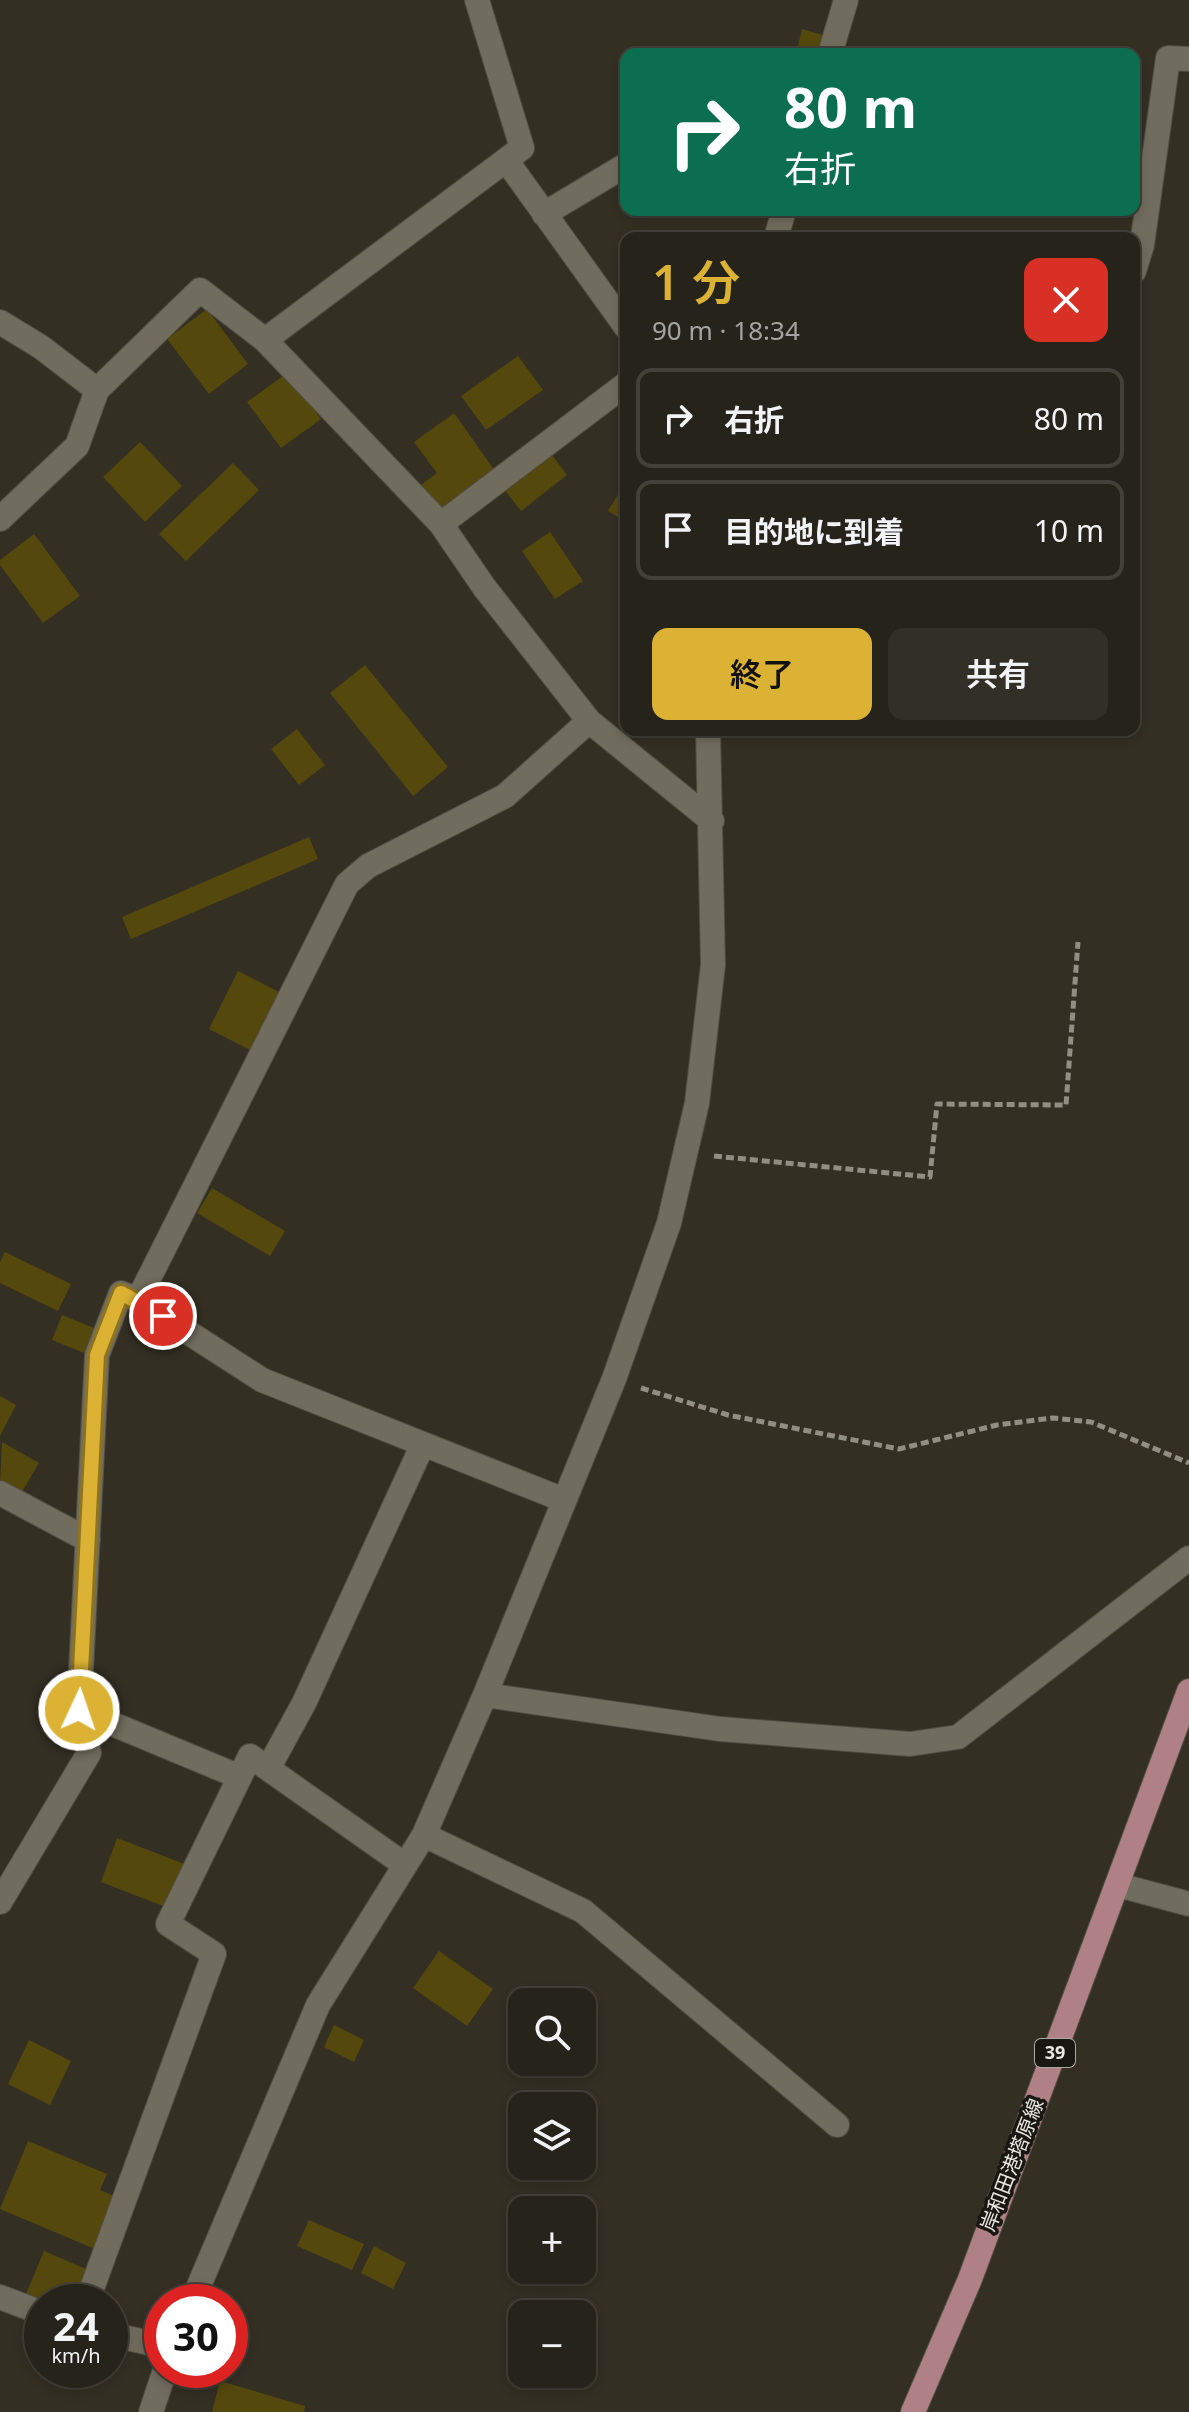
<!DOCTYPE html>
<html lang="ja">
<meta charset="utf-8">
<style>
:root{--surface:#26231a;--page:#322f27;--text:#f1f3f6;--muted:#a4a4a2;--line:#424039;--accent:#dbb233}
body{margin:0;font-family:"Noto Sans","Noto Sans JP",sans-serif;background:var(--page);color:var(--text);height:100vh;display:flex;flex-direction:column;font-size:30px;white-space:nowrap}
*{box-sizing:border-box;margin:0}
p{font-size:26px;color:var(--muted)}
.icon{flex:none;width:44px;height:44px;fill:none;stroke:currentColor;stroke-width:2;stroke-linecap:round;stroke-linejoin:round}
.map{position:relative;flex:1;overflow:hidden}
.drawer{position:absolute;left:620px;top:232px;width:520px;height:504px;display:flex;flex-direction:column;background:var(--surface);border-radius:16px;box-shadow:0 4px 12px #0003,0 0 0 2px var(--line)}
.drawer>*{flex:none}
.banner{position:absolute;left:620px;top:48px;width:520px;height:168px;border-radius:16px;box-shadow:0 4px 12px #0003,0 0 0 2px var(--line);background:#0b6e4f;color:#fff;overflow:hidden}
.controls{position:absolute;left:508px;top:1988px;display:grid;gap:16px}
.controls a{display:grid;place-items:center;width:88px;height:88px;border-radius:16px;background:var(--surface);box-shadow:0 4px 12px #0003,0 0 0 2px var(--line);font-size:40px}
.speed{position:absolute;left:24px;top:2284px;display:flex;gap:16px;font-size:40px;font-weight:700;text-align:center}
.speed>*{display:grid;place-content:center;width:104px;height:104px;border-radius:50%;background:var(--surface);box-shadow:0 4px 12px #0003,0 0 0 2px var(--line);line-height:1}
.speed small{font-size:20px;font-weight:400}
.speed .limit{border:12px solid #d22;background:#fff;color:#111}
.pin{position:absolute;display:grid;place-items:center;width:68px;height:68px;color:#fff;margin:-34px;border:4px solid #fff;border-radius:50%;box-shadow:0 2px 8px #0007}
.me{position:absolute;width:88px;margin:-44px;rotate:3deg;stroke-linejoin:round;filter:drop-shadow(0 0 6px #0008)}
.turn{display:flex;align-items:center;gap:28px;height:168px;padding:0 32px;font-size:36px}
.turn .icon{width:104px;height:104px;stroke-width:2.5}
.turn b{display:block;font-size:56px;line-height:68px}
.round{display:grid;place-items:center;flex:none;width:84px;height:84px;border-radius:16px;background:var(--page)}
.summary{display:flex;align-items:center;justify-content:space-between;height:136px;padding:0 32px}
h1{font-size:48px;font-weight:600;line-height:60px;color:var(--accent)}
.button{display:flex;gap:16px;margin-top:auto;padding:16px 32px}
.button a{flex:1;height:92px;border-radius:16px;background:var(--accent);color:#111;font-size:32px;font-weight:600;line-height:92px;text-align:center}
.button a+a{background:var(--page);color:var(--text)}
ul{padding:0;list-style:none}
li{display:flex;align-items:center;gap:24px;height:100px;margin:0 16px 12px;padding:0 16px;border:4px solid var(--line);border-radius:16px}
li div{flex:1}
li b{display:block;font-size:30px}
li em{font-style:normal}
.map>svg:first-child{display:block}
</style>
<div class="map">
<svg width="1189" height="2412" viewBox="0 0 1189 2412">
<rect width="100%" height="100%" fill="#332f23"/>
<path fill="#55480c" d="M802,29l24,7 -4,18h-26z
M207,309l41,55 -39,30 -42,-55z
M518,356l25,34 -57,40 -25,-34z
M287,373l34,46 -40,29 -34,-46z
M454,413l41,58 -55,40 -19,-26 16,-12 -23,-31z
M140,442l42,44 -37,36 -42,-45z
M547,448l20,27 -46,36 -21,-27z
M233,463l26,27 -73,71 -27,-27z
M626,481v41l-18,-11z
M550,532l33,49 -28,18 -33,-48z
M34,534l46,62 -37,27 -43,-58v-5z
M365,665l83,102 -35,29 -83,-103z
M297,729l28,36 -26,20 -28,-36z
M309,837l9,22 -187,80 -9,-22z
M238,971l43,22 -29,58 -43,-22z
M212,1188l73,43 -15,25 -73,-43z
M5,1252l66,32 -13,27 -58,-28v-21z
M62,1315l37,15 -10,25 -37,-15z
M0,1396l16,9 -16,31z
M2,1442l37,21 -19,32 -20,-11z
M117,1838l70,27 -16,44 -70,-27z
M439,1951l54,38 -26,37 -54,-38z
M334,2025l30,15 -10,22 -30,-15z
M29,2040l42,21 -21,44 -42,-21z
M28,2141l79,33 -7,16 24,10 -22,52 -102,-43z
M309,2220l55,24 -12,26 -55,-24z
M374,2246l32,17 -13,26 -32,-16z
M44,2251l49,21 -13,30h-36l-18,-8z
M220,2381l85,25 -1,6h-92z"/>
<g fill="none" stroke-linecap="round" stroke-linejoin="round">
<g stroke="#504d42" stroke-width="26">
<path id="minor" d="M830,54l16,-54
M506,160l120,167
M544,214l82,-49
M776,238l8,-28
M1134,271l8,-26 26,-187 21,1
M0,322l41,25 56,43
M265,340l257,-192 -45,-148
M0,519l77,-73 20,-56 103,-100 65,50 176,184 43,63 105,134 123,100
M441,524l185,-140
M138,1300l209,-416 21,-18 137,-70 84,-75
M0,1493l88,47
M485,1695l235,34 190,15 48,-7 231,-179
M79,1710l161,67
M269,1767l35,-64 119,-259
M424,1835l159,76 254,214
M1118,1885l71,19
M0,1902l89,-149 -10,-43 18,-355 24,-62 17,7 124,80 302,120
M0,2297l42,16
M87,2302l127,-348 -46,-30 82,-168 155,109
M192,2302l126,-297 106,-170 61,-140 129,-316 55,-156 28,-120 16,-138 -5,-235
M110,2334l52,12
M151,2412l14,-42"/>
</g>
<g stroke="#504d42" stroke-width="26">
<path id="major" d="M913,2412l57,-133 219,-588"/>
</g>
<path stroke="#918e84" stroke-width="5" stroke-dasharray="8 4" stroke-linecap="butt" d="M714,1156l216,21 7,-73 129,1 12,-163
M641,1388l87,27 171,34 98,-24 56,-7 38,4 98,41"/>
<use href="#minor" stroke="#706c5e" stroke-width="24"/>
<use href="#major" stroke="#af8085" stroke-width="24"/>
</g>
<g fill="none" stroke-linecap="round" stroke-linejoin="round">
<g stroke="#8e7421" stroke-width="20">
<path id="route" d="M79,1710l18,-355 24,-62 42,23"/>
</g>
<use href="#route" stroke="#dbb233" stroke-width="14"/>
</g>
<g text-anchor="middle" stroke-width="7" stroke-linejoin="round" paint-order="stroke">
<rect fill="#191712" stroke="#aba9a2" stroke-width="2" x="1035" y="2039" width="40" height="28" rx="6"/>
<g font-size="18" font-weight="bold" fill="#e9e7df">
<text x="1055" y="2059">39</text>
</g>
<g font-size="20" fill="#e9e7df" stroke="#191712">
<text transform="translate(1012 2165) rotate(-69)" y="7">岸和田港塔原線</text>
</g>
</g>
</svg>
<div class="controls">
<a><svg class="icon" aria-label="search" viewBox="0 0 24 24"><circle cx="10" cy="10" r="6"/><path d="M15 15l6 6"/></svg></a>
<a><svg class="icon" aria-label="layers" viewBox="0 0 24 24"><path d="M12 4l9 5-9 5-9-5zM3 14l9 5 9-5"/></svg></a>
<a>+</a>
<a>−</a>
</div>
<div class="speed"><div>24<small>km/h</small></div><div class="limit">30</div></div>
<div class="pin" style="left:163px;top:1316px;background:#d93025"><svg class="icon" aria-label="arrive" viewBox="0 0 24 24"><path d="M6 21V4h12l-3 4 3 4H6"/></svg></div>
<svg class="me" style="left:79px;top:1710px" viewBox="-20 -20 40 40"><circle r="17" fill="#dbb233" stroke="#fff" stroke-width="3"/><path d="M0-11L8 9 0 5-8 9z" fill="#fff"/></svg>
<div class="banner">
<div class="turn"><svg class="icon" aria-label="right" viewBox="0 0 24 24"><path d="M7 20v-9h11M14 6l5 5-5 5"/></svg><div><b>80 m</b>右折</div></div>
</div>
<section class="drawer">
<div class="summary"><div><h1>1 分</h1><p>90 m · 18:34</p></div><a class="round" style="background:#d93025;color:#fff"><svg class="icon" aria-label="close" viewBox="0 0 24 24"><path d="M6 6l12 12M18 6L6 18"/></svg></a></div>
<ul>
<li><svg class="icon" aria-label="right" viewBox="0 0 24 24"><path d="M7 20v-9h11M14 6l5 5-5 5"/></svg><div><b>右折</b></div><em>80 m</em></li>
<li><svg class="icon" aria-label="arrive" viewBox="0 0 24 24"><path d="M6 21V4h12l-3 4 3 4H6"/></svg><div><b>目的地に到着</b></div><em>10 m</em></li>
</ul>
<div class="button"><a>終了</a><a>共有</a></div>
</section>
</div>
